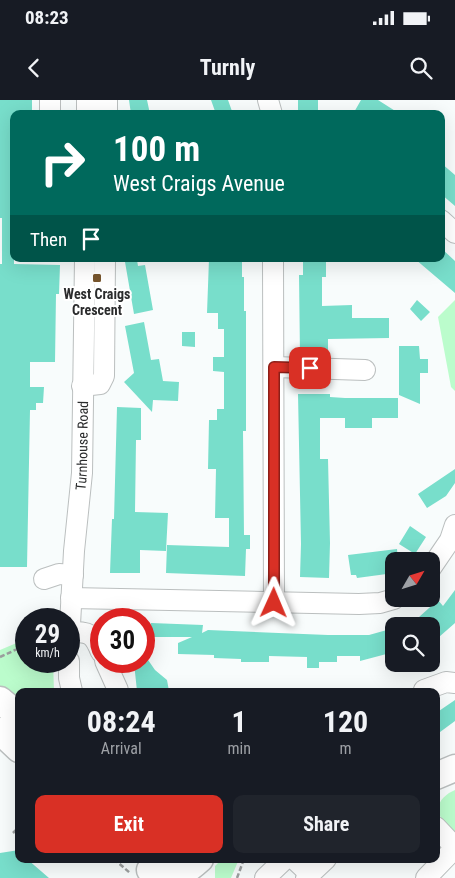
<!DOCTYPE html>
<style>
:root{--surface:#171b24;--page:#20242c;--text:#f1f3f6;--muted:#9ea1a6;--accent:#d93025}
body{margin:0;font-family:"Roboto Condensed",sans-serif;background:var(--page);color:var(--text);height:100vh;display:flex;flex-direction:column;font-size:19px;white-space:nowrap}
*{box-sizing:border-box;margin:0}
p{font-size:16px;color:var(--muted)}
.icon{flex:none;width:28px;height:28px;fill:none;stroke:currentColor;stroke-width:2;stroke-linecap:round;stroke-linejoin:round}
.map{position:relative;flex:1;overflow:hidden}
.panel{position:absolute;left:15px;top:588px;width:425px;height:175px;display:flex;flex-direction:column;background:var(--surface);border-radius:10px;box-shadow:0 5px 20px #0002}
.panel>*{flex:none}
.hud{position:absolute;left:10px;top:10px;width:435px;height:152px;border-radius:10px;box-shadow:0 5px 20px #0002;background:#00695c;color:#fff;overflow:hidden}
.needle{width:32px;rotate:51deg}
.controls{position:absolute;left:385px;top:452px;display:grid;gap:10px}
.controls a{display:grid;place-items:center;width:55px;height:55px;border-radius:10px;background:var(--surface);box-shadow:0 5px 20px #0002;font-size:25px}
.speed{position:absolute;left:15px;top:508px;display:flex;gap:10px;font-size:25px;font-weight:700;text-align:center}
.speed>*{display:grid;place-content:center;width:65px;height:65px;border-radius:50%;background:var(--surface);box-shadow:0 5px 20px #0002;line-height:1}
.speed small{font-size:12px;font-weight:400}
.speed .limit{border:8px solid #d22;background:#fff;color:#111}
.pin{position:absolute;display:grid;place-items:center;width:42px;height:42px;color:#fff;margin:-21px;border-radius:10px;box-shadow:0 2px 8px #0006}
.me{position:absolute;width:55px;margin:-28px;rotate:1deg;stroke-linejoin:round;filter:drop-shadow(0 0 4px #0008)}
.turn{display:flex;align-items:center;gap:18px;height:105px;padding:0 20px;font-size:22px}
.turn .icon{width:65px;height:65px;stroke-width:2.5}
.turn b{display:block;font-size:35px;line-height:42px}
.then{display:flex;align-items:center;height:48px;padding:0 20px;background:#0003;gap:10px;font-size:19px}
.eta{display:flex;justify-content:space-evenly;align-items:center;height:85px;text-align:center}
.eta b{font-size:30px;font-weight:700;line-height:35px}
.primary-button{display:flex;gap:10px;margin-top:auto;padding:10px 20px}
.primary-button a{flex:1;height:58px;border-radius:10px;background:var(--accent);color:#fff;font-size:20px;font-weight:700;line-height:58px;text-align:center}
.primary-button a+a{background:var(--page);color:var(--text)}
.status{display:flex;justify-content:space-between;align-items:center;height:35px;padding:0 25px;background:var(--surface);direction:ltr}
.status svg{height:14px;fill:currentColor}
header{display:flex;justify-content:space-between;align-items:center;height:65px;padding:0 20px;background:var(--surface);font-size:22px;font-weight:700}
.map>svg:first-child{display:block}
</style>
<div class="status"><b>08:23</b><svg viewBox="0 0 49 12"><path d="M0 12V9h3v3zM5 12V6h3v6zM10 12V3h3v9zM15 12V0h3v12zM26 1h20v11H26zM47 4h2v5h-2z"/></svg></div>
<header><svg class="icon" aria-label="back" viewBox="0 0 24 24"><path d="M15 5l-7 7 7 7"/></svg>Turnly<svg class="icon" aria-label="search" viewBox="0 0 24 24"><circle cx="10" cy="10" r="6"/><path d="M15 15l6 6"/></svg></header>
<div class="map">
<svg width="455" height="778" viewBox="0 0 455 778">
<rect width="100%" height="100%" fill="#f8fcfc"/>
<path fill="#bbfccc" d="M455,200v91l-4,-4 -13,-70z
M26,539v22h27l1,30h-35v10l-19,-14v-37z
M455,690v42c-5,-5 -12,-10 -15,-16 -6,-12 5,-22 15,-26z
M222,759h17l-8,19h-16v-12z"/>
<path fill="#78decb" d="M0,0h32v14h-18v150l46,1 -1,29h-3l-1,68h-25v25h14l-1,16h-7v7h-6l-3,157h-27v-303h2v-46h-2z
M129,0h18l3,14h-19z
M211,0h17l5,14h-17z
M298,0h20v14h-20z
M361,0h17l22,14h-47z
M441,63l14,12v31l-14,-12z
M441,148l14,13v32l-40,-34h26z
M209,159h33v18h2v34h2v120h-3l1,104h6v14h-4l-1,27 -79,-3 1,-28 62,2v-29h-14l1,-49h-8l1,-49h8v-11h7v-37l-11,-1v-14h11v-28h-6v-16h-11z
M303,159h23v18h-4v29l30,-1v13h37v20l-61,1v18l-28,-1 -1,-81h4z
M137,160l1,6 7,-1 8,45 -19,4 -9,-52z
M417,200l13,12 -9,9 -11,-12z
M144,222l7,38 8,-1 4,22 16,1 -1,19 -25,-1 -1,12 -28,-30 10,-9 -9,-47z
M182,232h13v15l-13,-1z
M399,246h20l1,13h8v14h-8v31l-21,-9z
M298,294h32v3l15,1h53v20h-26v10h-27v-10h-25v41h8l2,84 -1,35 -29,-1 1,-33z
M117,307l24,1v32h-5l-1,72 33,1 -2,38 -26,-1v23h-30l2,-54h2z
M455,369v14l-9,13 -19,12 -9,-14z
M410,426l16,11 -11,17 -16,-10z
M397,449l1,12h-4v12l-37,5 -1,-3h-5l-3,-20z
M455,490v33l-16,14 -8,-11h-22l29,-26 5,6z
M151,523l52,2 -1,8 6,-3 120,5h41l25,-7v24l-34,9v-5h-23v6h-18v6h-12v-11l-38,-1v6h-28v-3l-27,-1v-3l-36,-1v-11l14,-6h-41z
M146,557l9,13 12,10 2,11h-32l-3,-28 10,-2v-3z
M455,600v21l-19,14v-22z
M19,750v9h8l22,19h-49v-25z"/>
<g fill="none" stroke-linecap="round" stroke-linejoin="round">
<g stroke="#bbbfbf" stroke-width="22">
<g id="minor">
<path d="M50,0v14"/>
<path d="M268,0l4,14"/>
<path d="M87,14v-14"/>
<path d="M107,14v-14"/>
<path d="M441,120l14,13"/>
<path d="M273,159l1,344"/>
<path d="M274,267l91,3"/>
<path d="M82,286l18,-2 4,-8 1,-117"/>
<path d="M431,468l19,-28 5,-15"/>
<path d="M44,479l15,-5 14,1"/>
<path d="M71,498l288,6 21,-1 14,-4"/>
<path d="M69,532c21,0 24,1 32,20"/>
<path id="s1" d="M69,543l5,-92 8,-78 3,-214"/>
<path d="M69,561v17l3,13"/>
<path d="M105,561l13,29"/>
<path d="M424,590l22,-8 9,1"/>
<path d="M436,727l19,20"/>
<path d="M294,759l16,15 -4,4"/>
<path d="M310,774l16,-15"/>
<path d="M265,778l20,-19"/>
<path d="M426,778l29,-30"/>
</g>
</g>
<g stroke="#bbbfbf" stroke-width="29">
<path id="major" d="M0,600l19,16
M0,631l19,18
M436,676l19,-8
M150,770c26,6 30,7 50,-11"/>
</g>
<path stroke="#9c9f9f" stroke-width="2.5" stroke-dasharray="5 2.5" stroke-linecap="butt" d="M0,557l26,-12
M13,733l6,-6
M114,759l16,14
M237,778l7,-19"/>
<use href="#minor" stroke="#fff" stroke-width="20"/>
<use href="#major" stroke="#fff" stroke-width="26"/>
</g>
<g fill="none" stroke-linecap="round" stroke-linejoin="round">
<g stroke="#8d1f18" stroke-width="12">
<path id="route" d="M274,503v-236l36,1"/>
</g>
<use href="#route" stroke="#d93025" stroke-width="9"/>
</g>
<rect fill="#77552d" stroke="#fff" stroke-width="2" x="92" y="173" width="10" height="10" rx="2.5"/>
<g text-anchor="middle" stroke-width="4" stroke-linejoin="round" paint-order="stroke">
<g font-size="14" font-weight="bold" fill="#2a2b2c" stroke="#fff">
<text x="97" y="199">West Craigs<tspan x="97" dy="16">Crescent</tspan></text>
</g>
<g font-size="14" fill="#2a2b2c" stroke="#fff">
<text dy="5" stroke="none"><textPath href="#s1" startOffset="198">Turnhouse Road</textPath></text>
</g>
</g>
</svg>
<div class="controls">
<a><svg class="needle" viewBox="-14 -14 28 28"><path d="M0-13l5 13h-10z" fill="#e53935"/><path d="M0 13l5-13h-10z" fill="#9ea1a6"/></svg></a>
<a><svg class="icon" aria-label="search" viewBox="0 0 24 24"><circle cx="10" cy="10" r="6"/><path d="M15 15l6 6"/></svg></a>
</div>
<div class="speed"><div>29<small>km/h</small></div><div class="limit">30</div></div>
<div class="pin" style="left:310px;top:268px;background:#d93025"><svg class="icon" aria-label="arrive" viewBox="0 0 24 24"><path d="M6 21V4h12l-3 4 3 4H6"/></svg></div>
<svg class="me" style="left:274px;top:503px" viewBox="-20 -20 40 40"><path d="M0-17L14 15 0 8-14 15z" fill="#d93025" stroke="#fff" stroke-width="4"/></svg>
<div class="hud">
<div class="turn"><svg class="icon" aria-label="right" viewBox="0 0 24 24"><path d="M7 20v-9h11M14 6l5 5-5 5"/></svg><div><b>100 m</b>West Craigs Avenue</div></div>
<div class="then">Then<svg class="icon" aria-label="arrive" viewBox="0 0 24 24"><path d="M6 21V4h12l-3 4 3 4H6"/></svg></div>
</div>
<section class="panel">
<div class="eta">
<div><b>08:24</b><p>Arrival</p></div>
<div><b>1</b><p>min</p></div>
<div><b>120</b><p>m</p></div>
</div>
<div class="primary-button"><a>Exit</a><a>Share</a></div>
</section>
</div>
